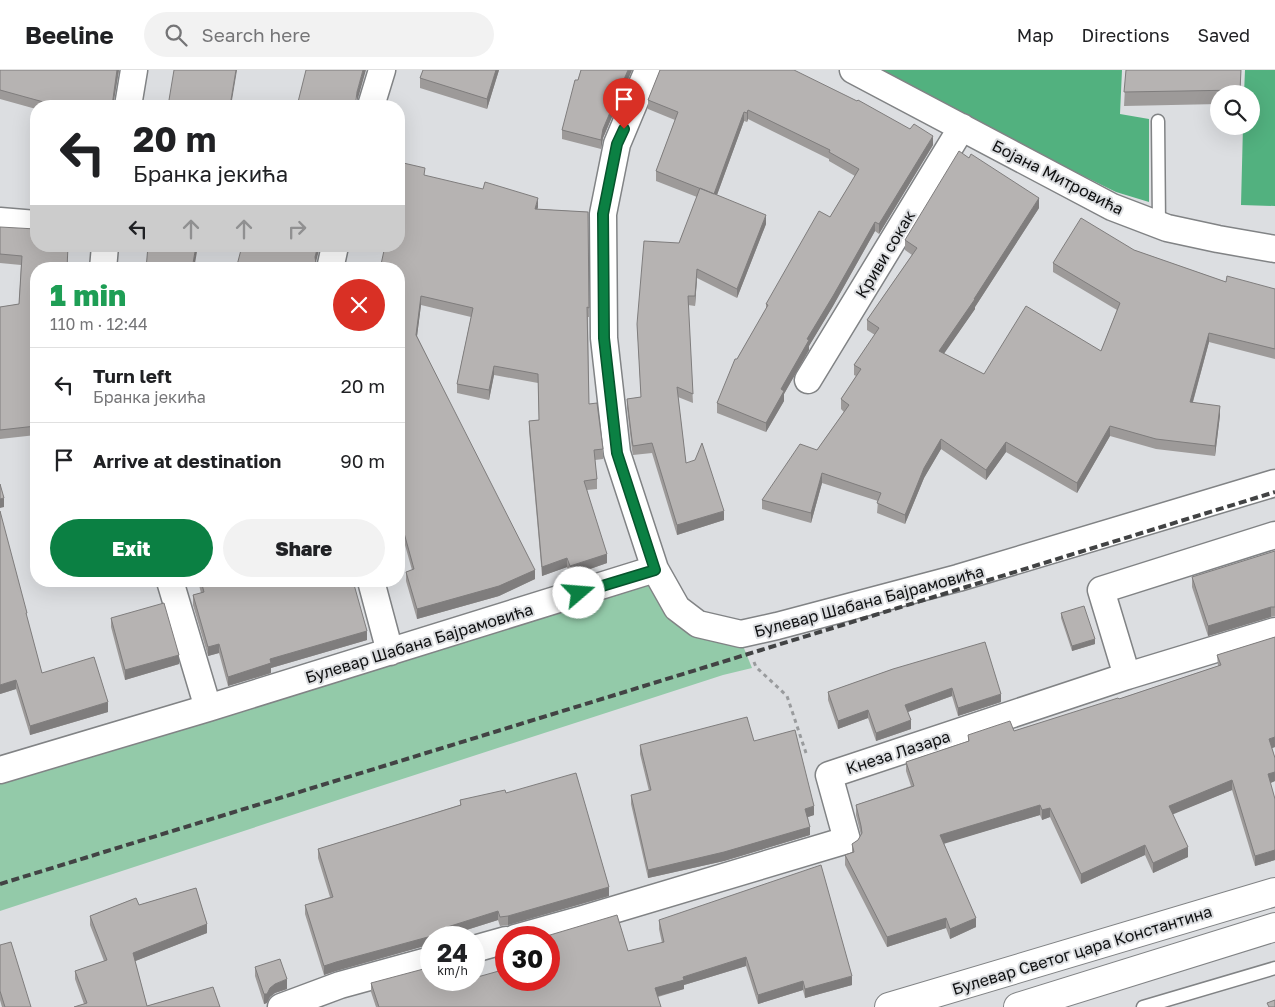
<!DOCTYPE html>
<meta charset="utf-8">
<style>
:root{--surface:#fff;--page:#f2f2f2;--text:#202124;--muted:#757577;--line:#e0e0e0;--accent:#0b8043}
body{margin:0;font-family:"Golos Text",sans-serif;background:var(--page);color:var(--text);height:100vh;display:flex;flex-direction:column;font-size:19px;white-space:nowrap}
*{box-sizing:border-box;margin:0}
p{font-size:16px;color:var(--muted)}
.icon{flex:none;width:28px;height:28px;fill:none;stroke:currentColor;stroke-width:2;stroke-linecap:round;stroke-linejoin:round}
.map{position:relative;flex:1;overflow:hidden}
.drawer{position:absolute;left:30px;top:192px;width:375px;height:325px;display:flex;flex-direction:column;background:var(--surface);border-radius:20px;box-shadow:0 5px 20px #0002}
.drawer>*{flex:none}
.hud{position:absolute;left:30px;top:30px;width:375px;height:152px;border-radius:20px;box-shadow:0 5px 20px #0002;background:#fff;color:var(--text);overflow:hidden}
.buttons{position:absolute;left:1210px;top:15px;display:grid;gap:10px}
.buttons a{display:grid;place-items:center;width:50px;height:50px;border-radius:50%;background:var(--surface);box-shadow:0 5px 20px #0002;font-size:25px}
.speed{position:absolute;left:420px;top:856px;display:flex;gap:10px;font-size:25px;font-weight:700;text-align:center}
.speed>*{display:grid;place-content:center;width:65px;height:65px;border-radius:50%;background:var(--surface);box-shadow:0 5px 20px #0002;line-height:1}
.speed small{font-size:12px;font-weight:400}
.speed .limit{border:8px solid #d22;background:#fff;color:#111}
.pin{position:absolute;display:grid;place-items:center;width:42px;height:42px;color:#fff;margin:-51px -21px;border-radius:50% 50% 50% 0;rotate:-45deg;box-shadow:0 0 5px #0007}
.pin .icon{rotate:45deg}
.me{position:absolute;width:55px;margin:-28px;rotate:72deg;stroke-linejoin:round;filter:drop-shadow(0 0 4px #0008)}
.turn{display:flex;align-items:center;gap:18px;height:105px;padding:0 20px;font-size:22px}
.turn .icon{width:65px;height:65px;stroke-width:2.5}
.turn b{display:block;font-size:35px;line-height:42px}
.lanes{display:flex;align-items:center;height:48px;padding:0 20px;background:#0003;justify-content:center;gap:25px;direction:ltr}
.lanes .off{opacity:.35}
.round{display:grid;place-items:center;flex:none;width:52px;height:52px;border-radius:26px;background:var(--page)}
.summary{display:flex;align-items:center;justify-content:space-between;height:85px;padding:0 20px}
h1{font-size:30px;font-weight:800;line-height:38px;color:#1e9e55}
.button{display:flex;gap:10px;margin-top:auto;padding:10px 20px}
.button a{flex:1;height:58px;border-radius:30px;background:var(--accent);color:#fff;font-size:20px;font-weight:800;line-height:58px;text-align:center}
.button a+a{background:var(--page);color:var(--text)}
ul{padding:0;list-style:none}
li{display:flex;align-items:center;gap:15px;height:75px;padding:0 20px;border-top:1px solid var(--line)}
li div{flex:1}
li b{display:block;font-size:19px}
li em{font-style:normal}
header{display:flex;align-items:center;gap:30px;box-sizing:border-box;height:70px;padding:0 25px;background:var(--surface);border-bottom:1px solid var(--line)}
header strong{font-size:24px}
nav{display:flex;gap:28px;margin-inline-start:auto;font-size:18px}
.search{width:350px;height:45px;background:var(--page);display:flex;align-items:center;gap:12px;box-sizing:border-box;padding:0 18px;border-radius:28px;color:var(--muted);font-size:19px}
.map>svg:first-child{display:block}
</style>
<header>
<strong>Beeline</strong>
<div class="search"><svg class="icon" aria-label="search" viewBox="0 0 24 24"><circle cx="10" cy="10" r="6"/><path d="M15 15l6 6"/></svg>Search here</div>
<nav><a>Map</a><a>Directions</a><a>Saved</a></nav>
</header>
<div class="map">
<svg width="1275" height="937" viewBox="0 0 1275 937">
<rect width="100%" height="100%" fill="#dcdee1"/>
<path fill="#93caa9" d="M653,505l22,34 64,27 13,32 -29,7 -370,120 -353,116v-138z"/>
<path fill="#52b17f" d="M867,0h255l-2,44 29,5v83l-33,-10z
M1245,0h30v136l-34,-1 2,-79h8v-32h-7z"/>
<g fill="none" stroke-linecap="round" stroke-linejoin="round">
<g stroke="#818385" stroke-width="15">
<path id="service" d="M1158,51l1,104
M1143,937l132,-39"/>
</g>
<g stroke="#818385" stroke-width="29">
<path id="minor" d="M648,0l-31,74 -14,70 1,124 13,115 38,116 22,39 21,16 43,10 36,-8 181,-48 317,-95
M853,0l259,137 55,21 51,11 57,10
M128,36l6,-36
M371,36l11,-36
M0,151l36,3
M103,199l2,-23
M330,199l5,-23
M808,310l154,-253
M170,511l38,127
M371,511l19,71
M1127,606l-26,-86 174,-55
M0,700l208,-62 447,-139
M515,868l68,-19 264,-79 -18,-65 298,-99 148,-45
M474,879l32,-9
M281,937l59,-22 91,-25"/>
</g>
<g stroke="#818385" stroke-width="30">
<path id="secondary" d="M889,937l386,-115
M1018,937l257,-80"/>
</g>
<path stroke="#999b9d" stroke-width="3" stroke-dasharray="4 4" stroke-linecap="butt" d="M754,592l2,5 31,29 20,60"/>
<use href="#service" stroke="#fff" stroke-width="12"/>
<use href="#minor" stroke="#fff" stroke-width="26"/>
<use href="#secondary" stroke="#fff" stroke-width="28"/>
<path stroke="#424344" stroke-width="4" stroke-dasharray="8 4" stroke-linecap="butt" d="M0,814l1275,-392"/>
</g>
<path fill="#9d9a99" d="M0,0h119l-6,36h-77v3l-36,-10z
M423,0h76l-12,39 -67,-21v-10z
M581,0h51l-29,68 -2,11 -39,-10v-9z
M660,0l273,75 -54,89 -4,-3 -42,75 -24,40v4l-25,44v7l-18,31 -49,-19v-10l20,-44 29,-50v-5l64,-87 25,-41 -26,-15v-2l-81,-40 -1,3 -3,-1 -27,74 49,29 -29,74 -40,-20 -2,28 -7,-1 5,98 -15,-6 8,66 38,57 -47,15 -25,-82 -19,2 -1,-5 -5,-42v-9l14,-2 -4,-73 42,-81 18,-46 -41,-16v-10l19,-51 -27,-11v-9z
M1126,0h115l-1,24h-21v10l-95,2z
M425,106l113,31 -1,2 51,3 1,105h-1l1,87 14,45v10l-8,1 2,19v10l-10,1 20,73 -37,13 -3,-9 -25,9 -13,-146v-9l10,-1 -1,-37 -44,-8 -5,25 -32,-7v-9l14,-67 -50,-12 -4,31 118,243 -36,17 -82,23 -11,-38v-9l6,-2 -11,-39 -2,1v-263z
M1039,138l-64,99v2l-32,45 41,20 117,-23 16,-41 -64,-38v-9l81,-13 92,32 49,7v70l-66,-17 -16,60 27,13 -5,41 -59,-7 -46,-13 -33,57 -71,-41 -20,28 -45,-31 -17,29 -19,46 -28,-11 1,-12 -56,-18 -11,40 -49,-14v-9l55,-50 27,-38 -3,-3v-10l15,-23 -2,-1v-10l21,-30 -8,-5v-10l45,-65 -7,-5v-10z
M0,157l36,42v166l-36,4v-132l19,-3 2,-39 -21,-2z
M1275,481v65l-4,1 -63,19 -16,-49v-10z
M198,511h155l14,59 -96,28v5l-43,13 -9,-33 -11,3 -15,-51v-10l8,-2z
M1061,543l34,31 -23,7 -11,-33z
M27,548l15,55 66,39 -78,23 -14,-46 -16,5z
M111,548l68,46 -54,16 -14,-53z
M1275,567v110l-3,1 3,10v23l-5,2 5,16v61l-20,6 -23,-76 -60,24 16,43 -35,16 -8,-18 -64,29 -31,-67 -8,3 -2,-5 -96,28 32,84 -26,12 -4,-11 -59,19 -42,-82v-10l7,-2v-9l6,-4 3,-5 -5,-20v-10l55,-19 -5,-15v-9l62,-21v-6l46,-4 105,-32 99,-33 -1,-11z
M893,599l108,33 -43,14 -6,-20 -44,16 3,17 -35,12 -8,-23 -30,11 -10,-29v-8z
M754,671l60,74 -6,2 2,18 -86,26 -76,17 -17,-74v-9l18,-4 -9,-37v-9z
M506,723l103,103 -101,29 -8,1 -2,-6 -54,17v1h-13v7h-3l-92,26 -12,4 -19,-61v-9l25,-8 -12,-39v-9l142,-44v-5z
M196,818l11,36v9l-72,28 12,45 66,-19 7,20h-146l10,-3 -9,-25v-8l29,-10 -14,-36v-9l46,-18 3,7z
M659,850l193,65 -47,13 -2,-8 -45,14 -12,-38 -62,19v4l-26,8 3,10h-285l-5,-15v-9h88l169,-32 34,-8 -3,-14z
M0,875l31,62h-29l-2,-7z
M255,897l32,22 -12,4 -5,4 -3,6 -3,1 -9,-28z"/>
<path fill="#7f7d7d" d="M117,0h2l-6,36h-1z
M236,0h1l-6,36h-1z
M363,0h3l-9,32v-10z
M496,0h3l-12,39v-10z
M628,0h4l-29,68 -2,11v-9l2,-11z
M748,40v9l-1,3v-9z
M744,42v9l-30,82v-9z
M933,66v9l-54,89v-10z
M538,128v9l-3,11v-9z
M1039,128v10l-64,99v2l-36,52v-10z
M766,145v9l-29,74v-9z
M875,152v9l-42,75 -24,40v4l-25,44v7l-18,31v-9l15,-34 26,-50z
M196,176h2l-4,23h-2z
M318,176h2l-5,20v-9z
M697,199v9l-2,28v-10z
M421,226v9l-5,39v-9z
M1209,263v9l-19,70v-10z
M494,296v9l-5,25v-10z
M1220,336v9l-5,41v-10z
M1110,356v10l-33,57v-10z
M941,369v10l-17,29 -19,46v-9l19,-47z
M1006,372v10l-20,28v-10z
M822,403v10l-11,40v-10z
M4,428v9l-4,1v-9z
M724,441v9l-47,15v-10z
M401,452v9l-2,1v-9z
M607,484v9l-37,13v-10z
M567,488v9l-25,9v-9z
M535,500v9l-36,17 -82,23v-10z
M1271,537v10l-63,19v-10z
M367,561v9l-96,28v5l-43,13v-9l42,-18z
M1095,569v5l-23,7v-5z
M219,574v9l-11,3v-9z
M179,585v9l-54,16v-10z
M16,610v9l-16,5v-9z
M952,618v8l-47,17v-8z
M1001,624v8l-43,14v-8z
M108,632v10l-78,23v-9z
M868,640v8l-30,11v-8z
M911,650v9l-35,12v-8z
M1275,667v10l-6,2v-10z
M1275,702v9l-7,3v-10z
M1232,710v10l-63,26v-10z
M1040,735v10l-100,30v-10z
M814,736v9l-9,3v-9z
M1050,738v9l-8,3v-10z
M810,757v8l-86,26 -76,17v-8z
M1145,775v10l-64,29v-10z
M1188,777v10l-35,16v-10z
M1275,780v10l-20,6v-10z
M609,817v9l-101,29v-9z
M498,841v9l-57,18v-9z
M946,848v10l-59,19v-10z
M976,848v9l-26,12v-10z
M207,854v9l-74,29v-9z
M428,867v8l-92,26 -12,4v-9l12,-4z
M746,887v9l-62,19v4l-29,8v-9l28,-11z
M852,906v9l-47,13v-9z
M287,909v10l-12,4 -5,4 -3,6 -3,1v-10l6,-6 5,-4z
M803,911v9l-45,14v-9z"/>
<path fill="#b6b3b2" stroke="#7f7d7d" d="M0,0h117l-5,36h-54l-58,-16z
M174,0h62l-6,36h-62z
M306,0h57l-6,22 -1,8 3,5v1h-62z
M423,0h73l-9,29 -67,-21z
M581,0h47l-25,59 -2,11 -39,-10 13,-50h3z
M660,0h134l63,31 1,-1 52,29 4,-5 19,12 -54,88 -4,-2 -42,74 -26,43 2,1 -28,49 3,2 -18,32 -49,-20 18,-44h2l31,-54 -2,-1 53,-93 11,6 29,-48 -30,-17 1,-2 -82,-40 -1,3 -3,-1 -30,82 -58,-23 22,-59 -30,-12z
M1126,0h115l-1,20 -116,2z
M959,81l10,7 2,-4 68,44 -65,101h1l-36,52 45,23 42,-68 75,45 19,-48 -67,-40 28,-45 53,32 92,32 1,-6 48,13v60l-66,-16 -19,69 30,4 -5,40 -59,-7 -46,-13 -33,57 -71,-41 -20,28 -45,-31 -17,29 -19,47 -28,-12 4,-10 -59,-20 -11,40 -49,-13 38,-56 17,6 32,-45 -8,-6 20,-30 -7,-4 25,-37 -12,-8 50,-72 -12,-8z
M399,92l26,6 -1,7 59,14 2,-7 53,16 -3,11 53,3 1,96 -2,-1 2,97 8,-1 6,46 -9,1 3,29 -13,2 23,73 -37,12 -3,-8 -25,9 -13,-146 10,-1 -1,-46 -44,-8 -5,24 -32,-6 16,-76 -52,-12 -5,39 119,235 -36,16 -82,23 -11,-37 8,-3 -13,-47 -2,1v-254h-19l5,-23h14z
M700,118l66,27 -29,74 -40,-20 -2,27h-7l5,98 -16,-7 9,76 9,-3 7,-17 22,68 -47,14 -25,-82 -19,3 -1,-6 -5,-41 14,-2 -4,-73 7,-83 35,2z
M0,157l36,2v17h32l-1,23h-31v157l-36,4v-123l19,-3 3,-48 -22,-2z
M148,176h48l-4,23h-46z
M242,176h76l-3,11 1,7 2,4v1h-82z
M0,414l4,14 -4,1z
M0,441l27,102h-1l16,60 52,-16 14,45 -78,24 -14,-46 -16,5z
M1275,481v56h-4l-63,19 -16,-49z
M201,511h152l14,50 -97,28 1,4 -43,14 -9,-33 -11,3 -15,-52 11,-3z
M164,533l15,52 -54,15 -14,-52z
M1084,536l11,33 -23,7 -11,-33z
M1275,567v100l-6,2 6,19v14l-7,2 7,25v51l-20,6 -23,-76 -63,26 19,41 -35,16 -8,-18 -64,29 -31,-66 -8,2 -2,-5 -100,30 36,83 -26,11 -4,-11 -59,19 -42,-82 9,-3 -2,-8 6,-4 4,-7 -1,-7 -5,-21 58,-19 -8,-24 63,-21 -1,-6 42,-14 4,10 104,-33 1,1 102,-34 -4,-10z
M985,572l16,52 -43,14 -6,-20 -47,17 6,15 -35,13 -8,-23 -30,11 -10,-29 65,-23z
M747,647l7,24 41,-11 19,76 -9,3 5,18 -86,25 -76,18 -17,-75 20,-5 -11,-45z
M576,703l33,114 -101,29 -8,1 -2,-6 -57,18 3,9 -16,-1 -92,25 -12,4 -19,-61 28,-8 -15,-48 143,-44 -1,-5 45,-10 1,3z
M821,795l31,111 -47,13 -2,-8 -45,14 -12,-38 -63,20 1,3 -29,8 6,19h-282l-8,-24 60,-16v13h27l1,3 9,-3h6v-2l32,-9v11h43v-42h-9l77,-23 11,36 36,-9 -5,-22z
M196,818l11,36 -74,29 14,53 66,-19 7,20h-146l13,-4 -12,-32 32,-11 -17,-44 46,-18 3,7z
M11,872l20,65h-26l-5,-16v-46z
M280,889l7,20 -12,5 -5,4 -3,6h-3l-9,-27z
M1275,930v7h-6l-2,-4z"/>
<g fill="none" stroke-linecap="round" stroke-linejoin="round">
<g stroke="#07532c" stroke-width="12">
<path id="route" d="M579,523l76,-23 -38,-117 -13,-115 -1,-124 14,-70 7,-15"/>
</g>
<use href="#route" stroke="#0b8043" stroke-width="9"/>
</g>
<g text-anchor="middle" stroke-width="4" stroke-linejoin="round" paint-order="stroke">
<g font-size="16" fill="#0f1011" stroke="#dcdee1">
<text transform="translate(1058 107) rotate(27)" y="6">Бојана Митровића</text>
<text transform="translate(885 184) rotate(-59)" y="6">Криви сокак</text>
<text transform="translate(869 531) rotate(-15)" y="6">Булевар Шабана Бајрамовића</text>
<text transform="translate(419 573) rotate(-17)" y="6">Булевар Шабана Бајрамовића</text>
<text transform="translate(898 682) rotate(-18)" y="6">Кнеза Лазара</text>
<text transform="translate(1082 880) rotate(-17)" y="6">Булевар Светог цара Константина</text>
</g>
</g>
</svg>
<div class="buttons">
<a><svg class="icon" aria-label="search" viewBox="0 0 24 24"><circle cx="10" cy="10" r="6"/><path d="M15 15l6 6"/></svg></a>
</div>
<div class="speed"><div>24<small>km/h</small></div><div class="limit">30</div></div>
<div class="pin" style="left:624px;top:59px;background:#d93025"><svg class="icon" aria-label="arrive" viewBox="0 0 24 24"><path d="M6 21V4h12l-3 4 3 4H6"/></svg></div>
<svg class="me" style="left:579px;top:523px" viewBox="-20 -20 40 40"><circle r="19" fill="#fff"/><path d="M0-13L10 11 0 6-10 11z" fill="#0b8043"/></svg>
<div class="hud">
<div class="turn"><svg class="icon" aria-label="left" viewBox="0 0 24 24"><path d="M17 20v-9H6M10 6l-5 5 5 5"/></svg><div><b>20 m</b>Бранка јекића</div></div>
<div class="lanes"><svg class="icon" aria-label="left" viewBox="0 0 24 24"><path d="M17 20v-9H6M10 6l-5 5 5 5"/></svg><svg class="icon off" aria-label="ahead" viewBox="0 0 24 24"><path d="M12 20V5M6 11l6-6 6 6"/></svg><svg class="icon off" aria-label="ahead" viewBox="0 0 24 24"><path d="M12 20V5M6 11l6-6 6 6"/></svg><svg class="icon off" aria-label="right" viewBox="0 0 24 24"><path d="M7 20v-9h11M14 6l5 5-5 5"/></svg></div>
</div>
<section class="drawer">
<div class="summary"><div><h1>1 min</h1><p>110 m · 12:44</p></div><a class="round" style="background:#d93025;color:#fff"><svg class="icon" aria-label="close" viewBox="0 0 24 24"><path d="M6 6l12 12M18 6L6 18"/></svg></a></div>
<ul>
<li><svg class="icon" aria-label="left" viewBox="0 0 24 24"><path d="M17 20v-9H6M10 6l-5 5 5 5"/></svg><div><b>Turn left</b><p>Бранка јекића</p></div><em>20 m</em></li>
<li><svg class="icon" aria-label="arrive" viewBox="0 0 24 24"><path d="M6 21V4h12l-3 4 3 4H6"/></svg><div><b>Arrive at destination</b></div><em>90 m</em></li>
</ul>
<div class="button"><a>Exit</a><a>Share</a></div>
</section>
</div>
